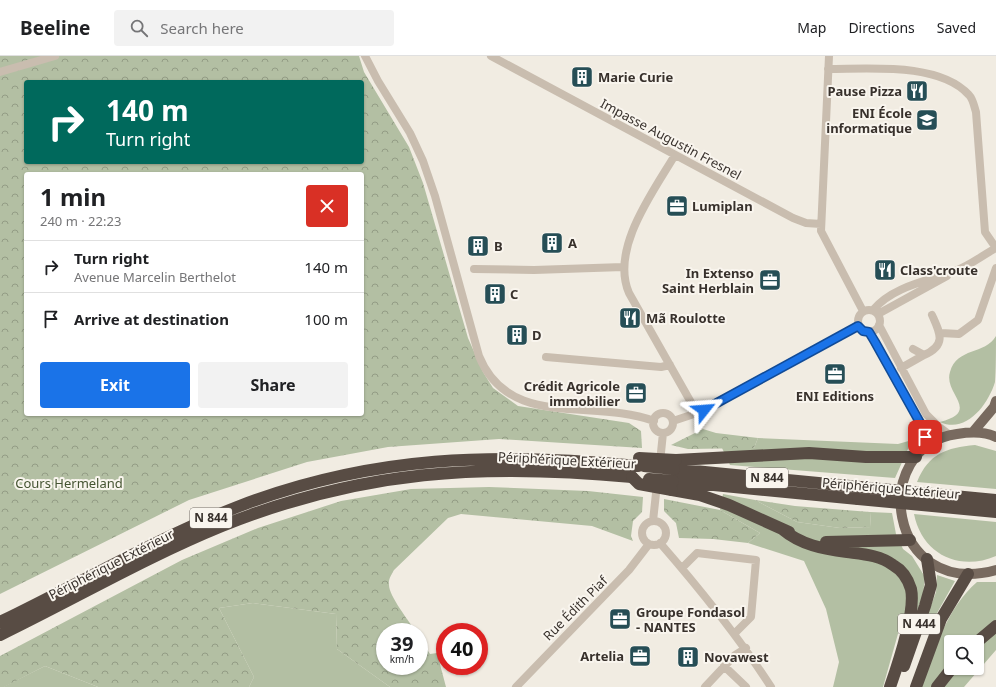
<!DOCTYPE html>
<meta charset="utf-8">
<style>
:root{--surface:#fff;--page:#f2f2f2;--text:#202124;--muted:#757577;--line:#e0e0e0;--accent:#1a73e8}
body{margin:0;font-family:"Noto Sans",sans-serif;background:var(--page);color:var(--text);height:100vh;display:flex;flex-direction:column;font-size:15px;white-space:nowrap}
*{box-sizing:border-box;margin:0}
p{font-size:13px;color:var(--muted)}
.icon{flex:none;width:22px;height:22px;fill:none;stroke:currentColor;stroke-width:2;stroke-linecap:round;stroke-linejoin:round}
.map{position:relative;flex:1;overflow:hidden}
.panel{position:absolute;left:24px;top:116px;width:340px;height:244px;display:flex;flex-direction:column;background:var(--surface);border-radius:4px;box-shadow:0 1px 3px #0004}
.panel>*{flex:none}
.top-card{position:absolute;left:24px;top:24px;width:340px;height:84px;border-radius:4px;box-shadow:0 1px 3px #0004;background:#00695c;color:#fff;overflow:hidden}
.controls{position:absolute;left:944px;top:579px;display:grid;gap:8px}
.controls a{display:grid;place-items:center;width:40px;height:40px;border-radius:4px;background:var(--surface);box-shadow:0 1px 3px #0004;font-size:20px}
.speed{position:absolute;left:376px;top:567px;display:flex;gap:8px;font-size:20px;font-weight:700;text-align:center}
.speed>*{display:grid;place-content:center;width:52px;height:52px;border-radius:50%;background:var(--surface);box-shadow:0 1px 3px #0004;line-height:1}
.speed small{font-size:10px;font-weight:400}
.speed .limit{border:6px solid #d22;background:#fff;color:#111}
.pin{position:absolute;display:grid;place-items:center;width:34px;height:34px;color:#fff;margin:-17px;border-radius:8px;box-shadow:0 2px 6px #0006}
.me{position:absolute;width:44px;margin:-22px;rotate:62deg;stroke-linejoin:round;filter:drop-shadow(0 0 3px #0008)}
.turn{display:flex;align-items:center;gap:14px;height:84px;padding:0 16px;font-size:18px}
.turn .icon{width:52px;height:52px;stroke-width:2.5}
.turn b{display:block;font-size:28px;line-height:34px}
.round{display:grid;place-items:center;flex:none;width:42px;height:42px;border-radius:4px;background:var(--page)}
.head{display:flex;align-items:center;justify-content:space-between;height:68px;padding:0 16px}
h1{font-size:24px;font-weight:700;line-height:30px}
.button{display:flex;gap:8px;margin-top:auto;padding:8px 16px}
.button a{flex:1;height:46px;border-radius:4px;background:var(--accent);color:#fff;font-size:16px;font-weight:700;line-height:46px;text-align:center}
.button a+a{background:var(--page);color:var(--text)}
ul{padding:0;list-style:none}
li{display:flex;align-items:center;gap:12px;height:52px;padding:0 16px;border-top:1px solid var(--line)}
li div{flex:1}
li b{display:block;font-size:15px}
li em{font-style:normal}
header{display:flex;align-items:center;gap:24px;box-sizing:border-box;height:56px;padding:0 20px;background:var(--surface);border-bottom:1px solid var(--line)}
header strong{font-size:19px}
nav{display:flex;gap:22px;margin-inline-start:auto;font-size:14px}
.search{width:280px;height:36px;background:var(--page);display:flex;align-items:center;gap:10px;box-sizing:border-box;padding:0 14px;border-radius:4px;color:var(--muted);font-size:15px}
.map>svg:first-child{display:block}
</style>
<header>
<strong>Beeline</strong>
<div class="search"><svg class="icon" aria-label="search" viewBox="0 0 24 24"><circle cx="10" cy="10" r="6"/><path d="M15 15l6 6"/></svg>Search here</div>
<nav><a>Map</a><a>Directions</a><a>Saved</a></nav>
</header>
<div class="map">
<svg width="996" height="631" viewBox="0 0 996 631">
<defs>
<pattern id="forest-crowns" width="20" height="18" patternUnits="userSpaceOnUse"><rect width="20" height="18" fill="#b3bfa3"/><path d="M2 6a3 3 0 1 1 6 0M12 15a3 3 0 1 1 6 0" fill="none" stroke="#939c85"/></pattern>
</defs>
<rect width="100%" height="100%" fill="#f1ece2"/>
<path fill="#b3bfa3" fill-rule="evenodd" d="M996,280c0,12 0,35 -1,46 -7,23 -29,52 -55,40 42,-11 3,-28 10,-50 7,-25 35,-17 46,-36z
M758,382l140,6 14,-4 -17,38 -165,-13 -8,-17h32z
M975,389l21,6v38l-79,-7c12,-29 29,-34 58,-37z
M723,438l32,6 42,22 43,6 31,-1 -1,-15 22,1 4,21 7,15 9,7 13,21 -2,18 -10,27 -12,1 -18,64h-50l6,-25 -13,-53 -22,-48 -56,-18 12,-10 -40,-23z
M914,458l82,8v34c-37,16 -74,-2 -82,-42z
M937,519l18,6 -23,41 -6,-3 10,-27z
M977,526h19v68l-32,37h-44c14,-36 27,-79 57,-105zM951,586h26v26h-26z
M253,547l83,11 1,35 53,38h-141l5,-10 -35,-69z
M45,610l53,21h-95z"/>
<path fill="url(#forest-crowns)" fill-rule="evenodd" d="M0,0h359l5,16 45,75 14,36 45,155 15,34 10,16 25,18 111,17 12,8 1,17 -143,-9 -111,8 -81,15 -118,38 -189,94zM26,26h336v80h-336zM26,118h336v240h-336z
M703,373l13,4 42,5 -4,10 -66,1 -17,-4z
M489,431l99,4 55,6 -1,15 -9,9 -2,15 2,5 -41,-15 -131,-12 -13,4 -54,52c-2,4 -6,9 -5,15 0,11 20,36 27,47h-31v34h34v-29l11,17 7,-1 9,34h-56l-53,-38 -1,-35 -83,-11 -34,5 35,69 -5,10h-151l-53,-21 -41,21h-4v-31l182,-96 76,-32 83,-27 70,-12z
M664,443l56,11 40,23 -12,10 -35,-4 -34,-1 -3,-15 -12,-12z
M755,444l40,6 75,6 1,15 -31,1 -43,-6z"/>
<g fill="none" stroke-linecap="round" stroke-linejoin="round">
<path stroke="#c9bdaf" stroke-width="8" d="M365,0l13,25 32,52 13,28 12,35 44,160c30,74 114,42 175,65
M491,0l302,162 13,5 15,1
M829,0l-8,175 42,80
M828,13c41,0 111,-7 141,26 4,4 5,11 7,17l9,120 11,16c-13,7 -27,18 -41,23 -27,10 -62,15 -82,39
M0,16l55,-16
M675,99c-22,37 -65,94 -46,138l68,120
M474,213l60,1 89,-3
M858 265a11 11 0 1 1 22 0a11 11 0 1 1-22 0Z
M878,258l69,-38
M879,269l47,89 13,13 11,8
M869,276l54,96 4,18
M941,277l18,1 19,-14 18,-52
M913,293l11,6c23,-10 16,-22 8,-40
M546,301l115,10 9,-2
M901,312l23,-13
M653 367a10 10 0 1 1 20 0a10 10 0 1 1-20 0Z
M673,365l24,-8 161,-87
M660,406l3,-29
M653,465l4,-37
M642 477a12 12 0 1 1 24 0a12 12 0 1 1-24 0Z
M660,487c40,46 78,93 111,144
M682,512l15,-15 59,7 -5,57 -16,16
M724,610l22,21
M516,631l113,-117 20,-26
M705,631l30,-32 11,-7"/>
<path stroke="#786a5f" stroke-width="10" d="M973,376l21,-25 2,-6
M996,381c-12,-6 -26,-5 -39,-3 -89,12 -70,166 39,136"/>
<path stroke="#584c44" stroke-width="12" d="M676,404l133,-7 57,4h50
M674,413l186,18
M673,425l185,18
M672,434l28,5 29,10 60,27
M782,473c19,16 41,20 65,23 15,2 33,3 46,13 9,5 15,14 18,24 5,23 -13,75 -21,98
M826,486l84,-2
M0,566c79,-38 155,-83 237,-115 134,-52 260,-55 401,-41
M0,579c74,-36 146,-78 222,-109 139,-56 262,-63 410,-49
M977,586l19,-16
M904,610l21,-60 6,-21 -4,-26
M916,631l25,-68 27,-45
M937,631l15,-19"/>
<path stroke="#584c44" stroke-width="12" d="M639,402l37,2
M644,410l30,3
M632,421l7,7 33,6
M649,423l24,2
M860,431l136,13
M858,443l138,13"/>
</g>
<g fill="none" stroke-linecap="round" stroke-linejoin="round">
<g stroke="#114b97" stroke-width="10">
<path id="route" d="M704,354l154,-84 5,5 6,1 6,10 48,86 2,9"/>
</g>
<use href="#route" stroke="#1a73e8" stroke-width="7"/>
</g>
<defs>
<g id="building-square" transform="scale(1.15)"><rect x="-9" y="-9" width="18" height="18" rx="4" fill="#264e56" stroke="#f9f5ee"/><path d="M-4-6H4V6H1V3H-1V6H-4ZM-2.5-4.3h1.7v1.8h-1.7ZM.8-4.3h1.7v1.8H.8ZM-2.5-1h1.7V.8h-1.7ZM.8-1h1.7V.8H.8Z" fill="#fff"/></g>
<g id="restaurant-square" transform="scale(1.15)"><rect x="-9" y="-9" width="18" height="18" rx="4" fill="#264e56" stroke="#f9f5ee"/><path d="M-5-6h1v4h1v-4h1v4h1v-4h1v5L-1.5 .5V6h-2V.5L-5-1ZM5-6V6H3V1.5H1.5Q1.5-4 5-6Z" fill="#fff"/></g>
<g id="university-square" transform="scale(1.15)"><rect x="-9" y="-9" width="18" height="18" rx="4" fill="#264e56" stroke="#f9f5ee"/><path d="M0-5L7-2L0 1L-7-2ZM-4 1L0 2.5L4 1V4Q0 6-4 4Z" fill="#fff"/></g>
<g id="office-square" transform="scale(1.15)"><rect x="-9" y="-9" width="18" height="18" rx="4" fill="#264e56" stroke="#f9f5ee"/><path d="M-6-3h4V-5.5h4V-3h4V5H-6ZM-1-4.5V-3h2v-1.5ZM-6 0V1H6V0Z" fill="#fff"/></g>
</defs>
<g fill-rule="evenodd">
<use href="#building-square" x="582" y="21"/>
<use href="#restaurant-square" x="917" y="35"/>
<use href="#university-square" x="927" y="64"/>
<use href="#office-square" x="677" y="150"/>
<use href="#building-square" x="552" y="187"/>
<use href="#building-square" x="478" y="190"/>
<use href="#restaurant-square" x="885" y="214"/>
<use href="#office-square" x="770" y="224"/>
<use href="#building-square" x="495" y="238"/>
<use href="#restaurant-square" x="630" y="262"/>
<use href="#building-square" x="517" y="279"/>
<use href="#office-square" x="835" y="318"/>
<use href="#office-square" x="636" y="337"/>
<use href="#office-square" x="620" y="563"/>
<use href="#office-square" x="640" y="600"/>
<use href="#building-square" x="688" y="601"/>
</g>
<g text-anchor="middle" stroke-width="4" stroke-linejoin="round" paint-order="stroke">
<g fill="#f9f5ee" stroke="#726c66" stroke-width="1">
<rect x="746" y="412" width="42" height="20" rx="3"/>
<rect x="190" y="452" width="42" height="20" rx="3"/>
<rect x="898" y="558" width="42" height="20" rx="3"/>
</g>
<g font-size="12" font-weight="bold" fill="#38312c">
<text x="767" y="426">N 844</text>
<text x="211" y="466">N 844</text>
<text x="919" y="572">N 444</text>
</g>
<g font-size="13" font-weight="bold" fill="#38312c" stroke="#f9f5ee" text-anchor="start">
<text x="598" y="26">Marie Curie</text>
<text x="902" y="40" text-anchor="end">Pause Pizza</text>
<text x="912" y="62" text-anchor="end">ENI École<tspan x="912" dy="15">informatique</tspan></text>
<text x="692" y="155">Lumiplan</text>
<text x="568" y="192">A</text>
<text x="494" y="195">B</text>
<text x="900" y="219">Class'croute</text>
<text x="754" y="222" text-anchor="end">In Extenso<tspan x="754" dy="15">Saint Herblain</tspan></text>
<text x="510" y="243">C</text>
<text x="646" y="267">Mã Roulotte</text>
<text x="532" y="284">D</text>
<text x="620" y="335" text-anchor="end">Crédit Agricole<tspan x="620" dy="15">immobilier</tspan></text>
<text x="835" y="345" text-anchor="middle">ENI Editions</text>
<text x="636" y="561">Groupe Fondasol<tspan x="636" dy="15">- NANTES</tspan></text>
<text x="624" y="605" text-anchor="end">Artelia</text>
<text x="704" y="606">Novawest</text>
</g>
<g font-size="13" fill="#38312c" stroke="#f9f5ee">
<text transform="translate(671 83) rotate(28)" y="5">Impasse Augustin Fresnel</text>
<text transform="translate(567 404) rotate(3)" y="5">Périphérique Extérieur</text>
<text transform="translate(891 432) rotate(5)" y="5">Périphérique Extérieur</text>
<text transform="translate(111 508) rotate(-27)" y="5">Périphérique Extérieur</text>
<text transform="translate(575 552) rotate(-45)" y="5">Rue Édith Piaf</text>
</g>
<g font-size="13" fill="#455432" stroke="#f9f5ee">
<text x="69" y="432">Cours Hermeland</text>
</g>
</g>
</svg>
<div class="controls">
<a><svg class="icon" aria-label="search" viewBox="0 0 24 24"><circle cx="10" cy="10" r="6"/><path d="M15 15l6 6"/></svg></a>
</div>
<div class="speed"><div>39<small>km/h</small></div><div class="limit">40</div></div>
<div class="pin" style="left:925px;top:381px;background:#d93025"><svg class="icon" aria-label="arrive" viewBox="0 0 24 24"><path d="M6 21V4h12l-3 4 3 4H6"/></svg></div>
<svg class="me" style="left:704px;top:354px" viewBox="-20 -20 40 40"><path d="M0-17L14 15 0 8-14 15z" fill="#1a73e8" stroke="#fff" stroke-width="4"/></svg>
<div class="top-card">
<div class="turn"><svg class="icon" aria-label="right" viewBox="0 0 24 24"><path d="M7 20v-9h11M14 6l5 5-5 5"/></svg><div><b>140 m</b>Turn right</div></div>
</div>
<section class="panel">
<div class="head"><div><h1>1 min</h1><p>240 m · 22:23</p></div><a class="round" style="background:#d93025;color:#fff"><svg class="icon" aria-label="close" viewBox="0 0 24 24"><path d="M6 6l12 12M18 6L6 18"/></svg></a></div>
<ul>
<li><svg class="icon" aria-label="right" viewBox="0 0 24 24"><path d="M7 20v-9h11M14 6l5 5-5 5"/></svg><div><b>Turn right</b><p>Avenue Marcelin Berthelot</p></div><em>140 m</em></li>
<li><svg class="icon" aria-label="arrive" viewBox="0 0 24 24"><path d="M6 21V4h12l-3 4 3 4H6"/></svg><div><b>Arrive at destination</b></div><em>100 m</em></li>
</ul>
<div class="button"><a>Exit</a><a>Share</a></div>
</section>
</div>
